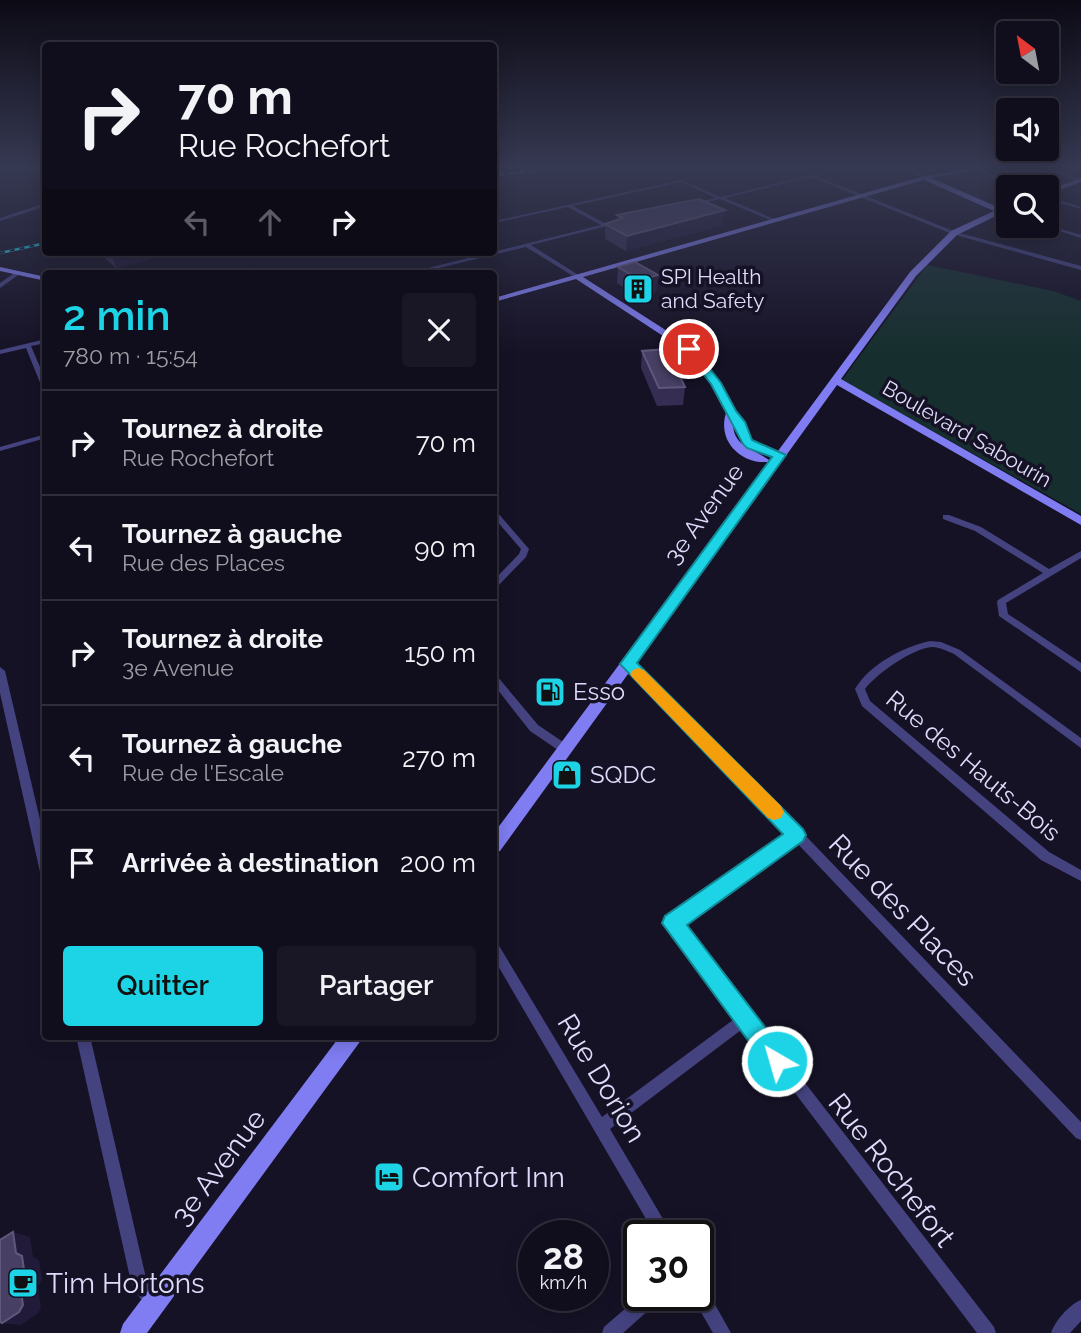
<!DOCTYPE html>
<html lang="fr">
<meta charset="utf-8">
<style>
:root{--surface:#100e1c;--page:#191725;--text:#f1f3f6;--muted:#9c9ca3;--line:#302e3b;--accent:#1cd4e6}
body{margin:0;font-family:Raleway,sans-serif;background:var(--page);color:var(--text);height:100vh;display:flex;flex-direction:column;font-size:26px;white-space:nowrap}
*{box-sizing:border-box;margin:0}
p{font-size:23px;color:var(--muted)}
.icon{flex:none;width:38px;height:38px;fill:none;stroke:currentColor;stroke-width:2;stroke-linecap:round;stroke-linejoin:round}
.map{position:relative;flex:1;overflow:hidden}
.panel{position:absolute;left:42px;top:270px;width:455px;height:770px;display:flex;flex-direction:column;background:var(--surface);border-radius:7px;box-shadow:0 4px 18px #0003,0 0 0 2px var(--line)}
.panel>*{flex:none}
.banner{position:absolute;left:42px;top:42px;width:455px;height:214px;border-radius:7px;box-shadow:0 4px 18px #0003,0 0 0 2px var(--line);background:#100e1c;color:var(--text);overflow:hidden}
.needle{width:46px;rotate:328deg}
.tools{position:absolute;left:996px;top:21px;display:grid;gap:14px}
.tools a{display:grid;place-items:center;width:63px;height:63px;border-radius:7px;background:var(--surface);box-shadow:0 4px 18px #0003,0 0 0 2px var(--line);font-size:35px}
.speed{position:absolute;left:518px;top:1220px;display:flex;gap:14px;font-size:35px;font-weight:700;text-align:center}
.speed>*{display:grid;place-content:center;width:91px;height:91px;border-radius:50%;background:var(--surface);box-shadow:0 4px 18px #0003,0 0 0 2px var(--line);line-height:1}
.speed small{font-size:18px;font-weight:400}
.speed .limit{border:4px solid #111;border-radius:10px;background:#fff;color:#111}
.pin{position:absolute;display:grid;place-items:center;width:60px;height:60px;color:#fff;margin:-30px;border:4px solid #fff;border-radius:50%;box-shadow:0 2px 7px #0007}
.me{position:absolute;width:77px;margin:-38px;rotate:322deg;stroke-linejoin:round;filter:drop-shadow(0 0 5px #0008)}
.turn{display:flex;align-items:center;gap:24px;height:147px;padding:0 21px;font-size:32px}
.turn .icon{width:91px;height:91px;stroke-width:2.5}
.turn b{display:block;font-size:49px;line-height:60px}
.lanes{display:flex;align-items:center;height:66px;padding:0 21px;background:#0003;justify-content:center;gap:35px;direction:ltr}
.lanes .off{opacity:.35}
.round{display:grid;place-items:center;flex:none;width:74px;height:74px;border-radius:7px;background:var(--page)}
.summary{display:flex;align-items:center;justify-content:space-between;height:119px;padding:0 21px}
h1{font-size:42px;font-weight:600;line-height:52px;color:var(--accent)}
.button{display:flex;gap:14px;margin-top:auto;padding:14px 21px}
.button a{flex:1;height:80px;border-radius:7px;background:var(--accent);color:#111;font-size:28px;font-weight:600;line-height:80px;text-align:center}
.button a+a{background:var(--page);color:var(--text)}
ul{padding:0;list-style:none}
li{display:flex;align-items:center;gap:21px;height:105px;padding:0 21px;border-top:2px solid var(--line)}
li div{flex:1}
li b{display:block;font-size:26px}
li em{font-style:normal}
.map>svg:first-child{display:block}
</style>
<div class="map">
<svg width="1081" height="1333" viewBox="0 0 1081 1333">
<rect width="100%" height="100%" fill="#161226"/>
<path fill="#162f2e" d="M927,265l126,26 28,10v213l-239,-134z"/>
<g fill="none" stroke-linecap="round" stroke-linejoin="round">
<path fill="#444380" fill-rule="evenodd" d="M840,168h7l-31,8 140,56 125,34v4l-129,-36 -141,-57 -86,21 52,22 -2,2 -55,-23 -26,6v-2l22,-5 -35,-16 -108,24 33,18 11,-2 2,1 -88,22 49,31v2l-2,1 -52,-32 -108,26h-10l193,-48 -33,-18 -74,16v-2l187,-41 40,17z
M908,168h5l14,10 -4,1z
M974,168h2l46,19h-5l-43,-17z
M1043,168h6l32,12v2z
M1046,196l35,11v2l-35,-10z
M46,203v3l-46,15v-3z
M1048,225l33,10v3l-37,-12z
M358,268l3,2 -1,1 -13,2z
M16,272l5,1 -21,15v-5z
M46,339v4l-15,3 15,35v11l-3,-2 -17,-42 -26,6v-4z
M46,434v4l-46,13v-4z
M494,512h3l32,37 -3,8 -29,30 -3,1v-8l25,-26 2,-5 -27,-31z
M943,515h6l32,12 68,42 32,-18v7l-75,45 2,11 73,49v9l-82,-56 -2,-14 1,-2 45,-27 -68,-42 -32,-12z
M930,641l11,1 19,8 121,88v10l-127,-94c-7,-3 -14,-7 -22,-7 -19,1 -56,27 -67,42l5,12 179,151 32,18v11l-40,-21 -179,-154 -7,-17c15,-25 48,-42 75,-48z
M628,660l3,1 170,170 280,291v18l-5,-2 -280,-296 -114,82 312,403 2,6h-19l-232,-306 -135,102 63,107h-17l-162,-277v-17l4,2 104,173 135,-100 -70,-94 2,-4 120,-85 -164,-167 -2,-3z
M0,667l5,4 41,174v32l-4,-1 -2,-4 -40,-179z
M494,675l3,1 41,49 31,21 1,3 -1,3 -4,1 -4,-1 -31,-21 -36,-46z
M76,1036h14l56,242 14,18 2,6 -2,6 -6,2c-10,-4 -19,-18 -23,-28z
M698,1283l6,2 27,48h-18l-22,-38h7z
M641,1295h20l-2,6 -36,32h-21l2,-6z
M1081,1300v21l-11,12h-19c4,-12 18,-28 30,-33z"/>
<path fill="#7f7df1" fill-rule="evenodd" d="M972,168h13l-54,10 69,30 8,-3v5l-51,25 -41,41 -75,103 240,137v9l-244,-140 -337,466 -6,2v-20l280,-377 -26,-8 -6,-7 -9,-20c-1,26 20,27 36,39l-1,2c-27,2 -51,-21 -42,-49l-14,-29 -26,-33 -110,-72 -82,23v-4l427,-121zM924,180l70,31 -43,20 -41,41 -132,179 -22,-7 -4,-4 -7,-18 -10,-10 -14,-29 -29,-36 -109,-70z
M1081,178v4l-35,13v-4z
M0,267l46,10v4l-46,-10z
M340,1036h22l-3,7 -212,290h-27l3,-9z"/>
<g stroke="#1cd4e6" stroke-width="2.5">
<path id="rail" d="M494,175l70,-7
M0,253l46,-10"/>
</g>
<use href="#rail" stroke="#161226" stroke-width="2" stroke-dasharray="5" stroke-linecap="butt"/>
</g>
<path fill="#352d52" d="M725,210l-3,15 -96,26 -21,-12v-15l12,-4v-5z
M98,252h51l2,7 -35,9z
M618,267l40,8 -2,17 -17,5 -22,-14z
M642,351l43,36 -2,18 -26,1 -16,-38z"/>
<path fill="#211a39" d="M725,210l-3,15 -96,26 1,-15z
M115,252h34l2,7 -35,9 -5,-15z
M658,275l-2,17 -17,5 1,-17z
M13,1232l17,5 3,20 6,3 3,19 -4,8 3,21 -4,6 -16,11 -19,-2 14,-70z"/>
<path fill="#474064" stroke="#5f587c" stroke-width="2" d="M699,199l26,11 -98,26 -22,-12 18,-6 -6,-3z
M635,262l23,13 -18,5 -22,-13z
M667,349l18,38 -26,1 -17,-37z
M13,1232l3,21 6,3 3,20 -5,8 3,21 -4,7 -17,11 -2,-1v-82z"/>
<linearGradient id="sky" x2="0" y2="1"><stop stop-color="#0c0a15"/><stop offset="0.47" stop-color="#363952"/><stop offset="1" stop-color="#363952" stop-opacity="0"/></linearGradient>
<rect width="1081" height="355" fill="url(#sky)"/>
<path fill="#1cd4e6" stroke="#128a96" stroke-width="2" d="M686,347h7l28,36 15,28 9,11 7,18 34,15 -149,208 166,166 3,6 -3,6 -116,84 98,128 4,8 -4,8 -8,4 -8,-4 -107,-146 3,-7 118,-82 -163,-170 152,-207 -25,-9 -4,-4 -32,-60 -27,-35z"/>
<path fill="#f59e0b" d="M638,668l6,2 137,136 3,6 -3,6 -7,2 -6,-2 -135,-140 -3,-4 3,-4z"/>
<defs>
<g id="building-square" transform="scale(1.575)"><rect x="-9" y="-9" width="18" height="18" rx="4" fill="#1cd4e6" stroke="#161226"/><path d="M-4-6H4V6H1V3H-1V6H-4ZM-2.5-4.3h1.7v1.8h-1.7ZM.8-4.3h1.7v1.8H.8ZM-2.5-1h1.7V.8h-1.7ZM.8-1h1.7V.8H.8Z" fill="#111"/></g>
<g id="fuel-square" transform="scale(1.575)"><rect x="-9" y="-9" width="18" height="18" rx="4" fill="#1cd4e6" stroke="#161226"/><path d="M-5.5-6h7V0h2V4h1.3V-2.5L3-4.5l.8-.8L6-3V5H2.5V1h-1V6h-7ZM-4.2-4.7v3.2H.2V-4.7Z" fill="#111"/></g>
<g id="shop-square" transform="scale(1.575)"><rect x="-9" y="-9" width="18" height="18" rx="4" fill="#1cd4e6" stroke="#161226"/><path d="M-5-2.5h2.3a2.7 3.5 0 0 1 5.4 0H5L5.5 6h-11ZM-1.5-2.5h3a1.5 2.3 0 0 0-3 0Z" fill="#111"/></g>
<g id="hotel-square" transform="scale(1.575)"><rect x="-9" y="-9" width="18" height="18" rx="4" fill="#1cd4e6" stroke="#161226"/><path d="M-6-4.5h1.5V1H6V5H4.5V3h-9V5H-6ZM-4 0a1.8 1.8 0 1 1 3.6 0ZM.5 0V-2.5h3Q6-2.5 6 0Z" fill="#111"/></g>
<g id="cafe-square" transform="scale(1.575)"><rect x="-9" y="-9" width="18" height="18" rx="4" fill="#1cd4e6" stroke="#161226"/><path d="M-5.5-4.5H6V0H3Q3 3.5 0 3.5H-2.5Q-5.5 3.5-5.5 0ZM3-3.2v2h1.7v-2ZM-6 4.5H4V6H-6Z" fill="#111"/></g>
</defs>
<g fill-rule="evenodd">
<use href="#building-square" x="638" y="289"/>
<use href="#fuel-square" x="550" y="692"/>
<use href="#shop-square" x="567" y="775"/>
<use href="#hotel-square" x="389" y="1177"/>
<use href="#cafe-square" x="23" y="1283"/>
</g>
<g text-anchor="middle" stroke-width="7" stroke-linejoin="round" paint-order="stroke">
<g font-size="21" fill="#dfdbfb" stroke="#161226" text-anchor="start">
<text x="661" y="284">SPI Health<tspan x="661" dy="24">and Safety</tspan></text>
</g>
<g font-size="21" fill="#dfdbfb" stroke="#161226">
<text transform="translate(967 434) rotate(30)" y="7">Boulevard Sabourin</text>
</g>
<g font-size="24" fill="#dfdbfb" stroke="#161226">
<text transform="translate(704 514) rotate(-54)" y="8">3e Avenue</text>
<text transform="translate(973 766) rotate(40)" y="8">Rue des Hauts-Bois</text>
</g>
<g font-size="24" fill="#dfdbfb" stroke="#161226" text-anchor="start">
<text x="573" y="700">Esso</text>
<text x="590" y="783">SQDC</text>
</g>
<g font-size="28" fill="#dfdbfb" stroke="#161226">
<text transform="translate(903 910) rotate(46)" y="10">Rue des Places</text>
<text transform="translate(602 1078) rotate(59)" y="10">Rue Dorion</text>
<text transform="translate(218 1167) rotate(-53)" y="10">3e Avenue</text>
<text transform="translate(892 1170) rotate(52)" y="10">Rue Rochefort</text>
</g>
<g font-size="28" fill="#dfdbfb" stroke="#161226" text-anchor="start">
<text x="412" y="1187">Comfort Inn</text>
<text x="46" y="1293">Tim Hortons</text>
</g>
</g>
</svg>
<div class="tools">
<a><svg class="needle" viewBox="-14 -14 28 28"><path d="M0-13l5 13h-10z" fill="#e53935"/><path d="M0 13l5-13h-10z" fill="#9c9ca3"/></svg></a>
<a><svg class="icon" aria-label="sound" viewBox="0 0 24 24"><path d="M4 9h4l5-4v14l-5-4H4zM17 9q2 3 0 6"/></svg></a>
<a><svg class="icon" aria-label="search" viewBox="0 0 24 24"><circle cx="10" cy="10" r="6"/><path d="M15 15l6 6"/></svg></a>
</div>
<div class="speed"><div>28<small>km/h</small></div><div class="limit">30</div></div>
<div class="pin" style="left:689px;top:349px;background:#d93025"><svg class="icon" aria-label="arrive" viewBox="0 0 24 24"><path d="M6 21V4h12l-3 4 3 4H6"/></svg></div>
<svg class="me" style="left:777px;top:1061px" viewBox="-20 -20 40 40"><circle r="17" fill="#1cd4e6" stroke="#fff" stroke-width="3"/><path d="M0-11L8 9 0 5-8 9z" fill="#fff"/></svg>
<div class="banner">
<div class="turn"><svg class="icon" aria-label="right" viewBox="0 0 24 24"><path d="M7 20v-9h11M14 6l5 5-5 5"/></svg><div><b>70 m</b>Rue Rochefort</div></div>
<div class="lanes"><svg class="icon off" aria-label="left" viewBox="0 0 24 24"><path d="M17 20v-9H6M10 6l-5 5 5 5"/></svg><svg class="icon off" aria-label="ahead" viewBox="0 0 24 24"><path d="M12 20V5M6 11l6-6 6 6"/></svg><svg class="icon" aria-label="right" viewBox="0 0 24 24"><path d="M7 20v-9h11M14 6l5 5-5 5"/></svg></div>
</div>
<section class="panel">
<div class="summary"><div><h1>2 min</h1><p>780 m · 15:54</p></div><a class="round"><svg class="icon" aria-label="close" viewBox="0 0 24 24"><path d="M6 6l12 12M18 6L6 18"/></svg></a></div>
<ul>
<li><svg class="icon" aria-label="right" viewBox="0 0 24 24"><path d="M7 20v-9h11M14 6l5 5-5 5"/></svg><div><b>Tournez à droite</b><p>Rue Rochefort</p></div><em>70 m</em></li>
<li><svg class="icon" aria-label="left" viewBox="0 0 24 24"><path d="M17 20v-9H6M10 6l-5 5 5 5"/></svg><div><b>Tournez à gauche</b><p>Rue des Places</p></div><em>90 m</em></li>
<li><svg class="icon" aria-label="right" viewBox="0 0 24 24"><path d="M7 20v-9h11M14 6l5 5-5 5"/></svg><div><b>Tournez à droite</b><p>3e Avenue</p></div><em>150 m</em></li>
<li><svg class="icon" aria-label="left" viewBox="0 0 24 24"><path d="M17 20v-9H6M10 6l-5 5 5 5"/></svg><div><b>Tournez à gauche</b><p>Rue de l'Escale</p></div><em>270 m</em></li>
<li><svg class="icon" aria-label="arrive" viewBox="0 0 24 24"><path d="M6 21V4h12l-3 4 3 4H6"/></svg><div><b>Arrivée à destination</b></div><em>200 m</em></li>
</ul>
<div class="button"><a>Quitter</a><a>Partager</a></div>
</section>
</div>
